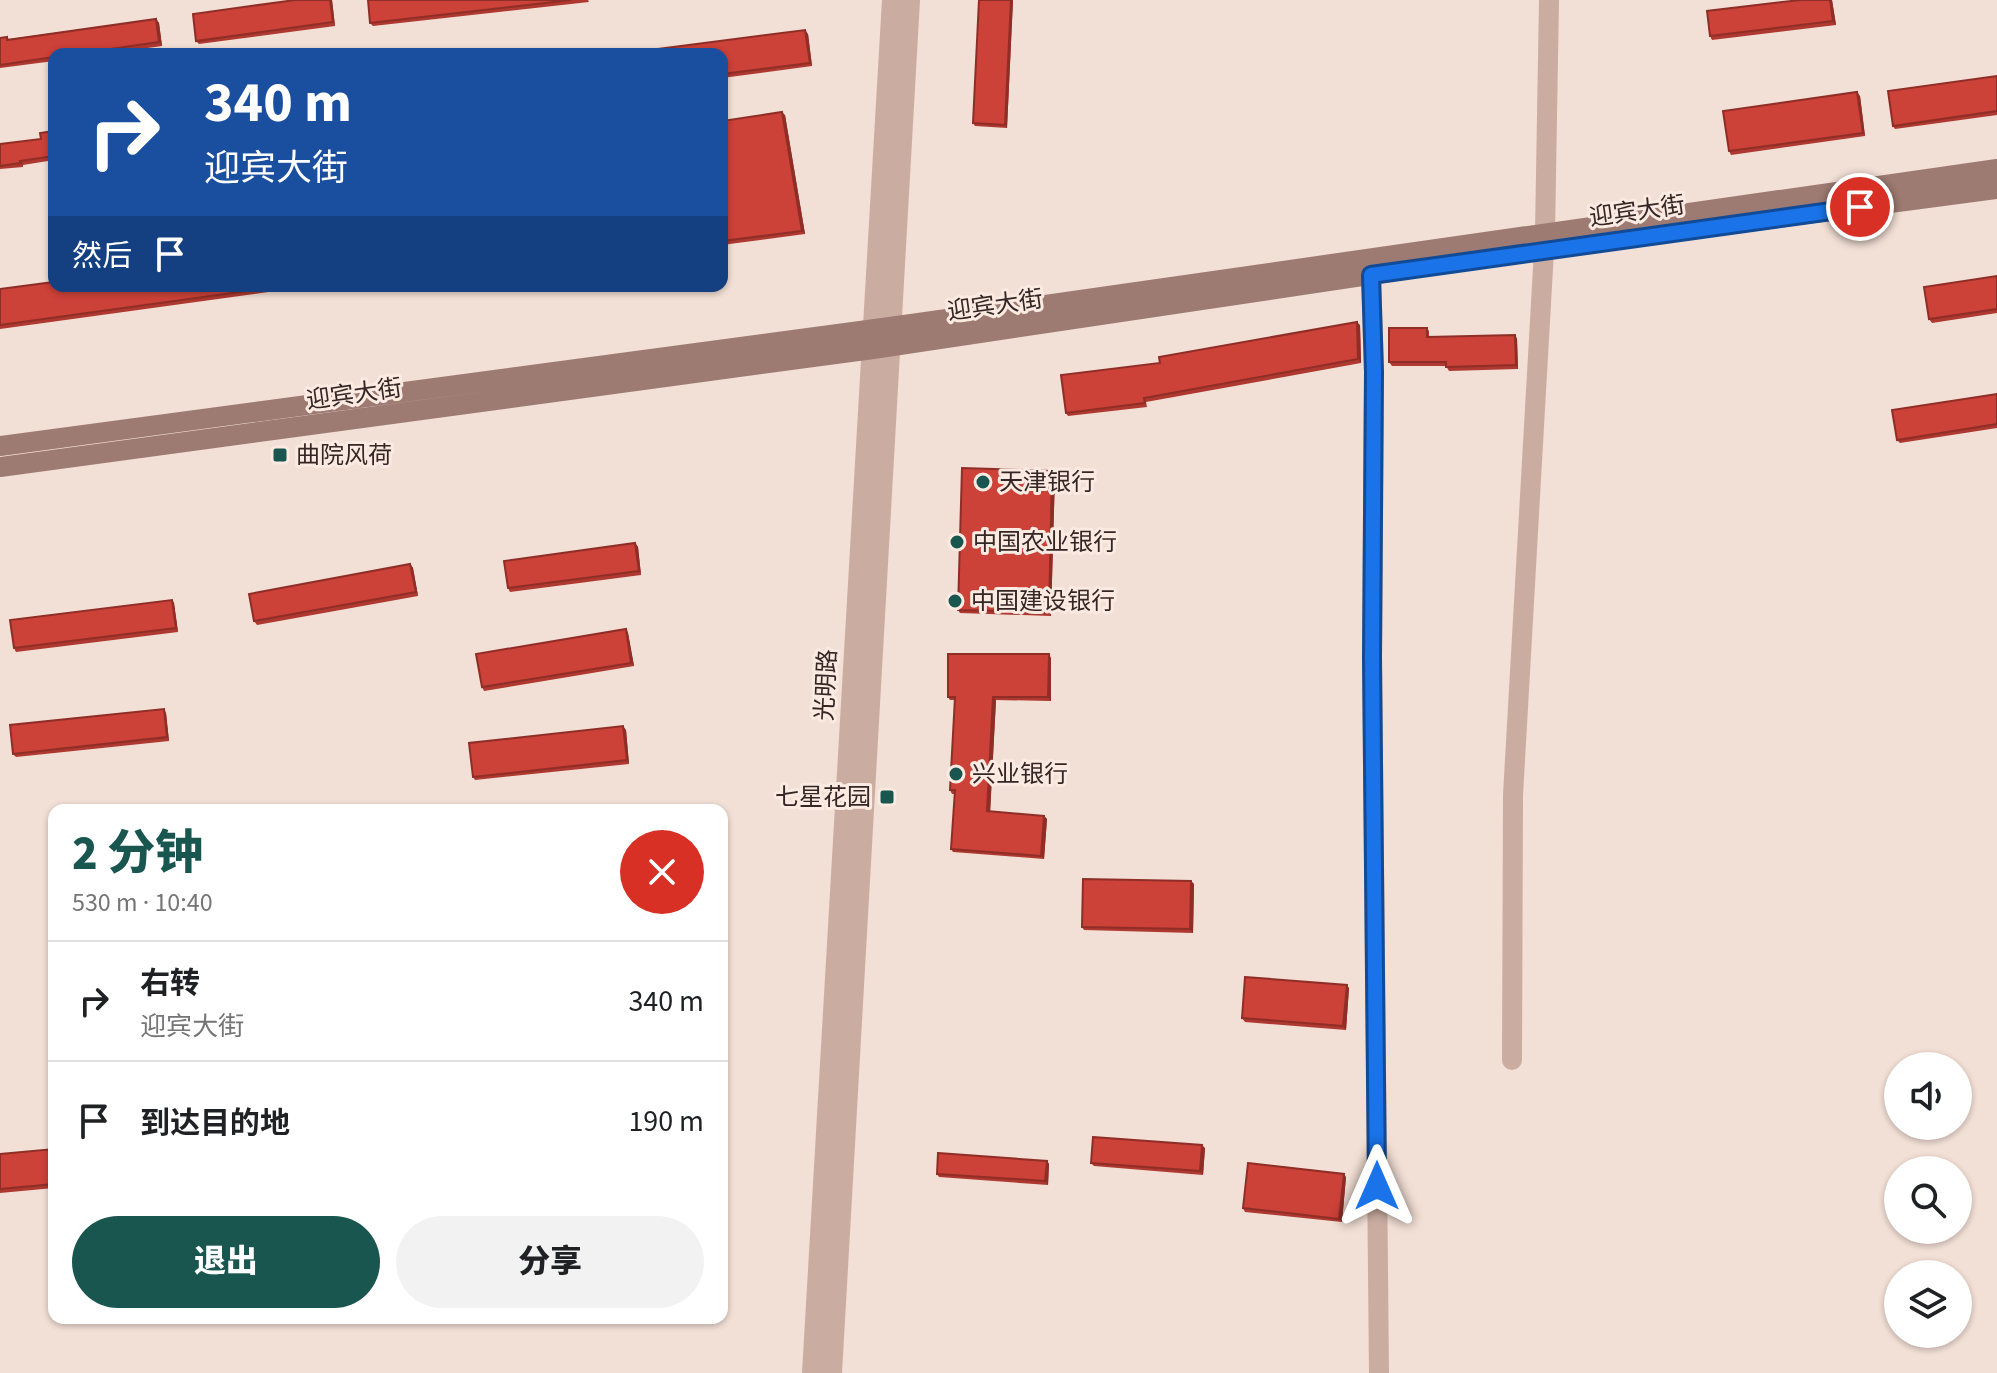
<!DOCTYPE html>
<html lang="zh">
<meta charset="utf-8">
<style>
:root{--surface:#fff;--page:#f2f2f2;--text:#202124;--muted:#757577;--line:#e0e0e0;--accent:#18564f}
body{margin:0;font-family:"Source Sans 3","Noto Sans SC",sans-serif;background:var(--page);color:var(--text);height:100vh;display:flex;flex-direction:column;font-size:30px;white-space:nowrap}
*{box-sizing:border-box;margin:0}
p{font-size:26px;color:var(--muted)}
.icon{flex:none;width:44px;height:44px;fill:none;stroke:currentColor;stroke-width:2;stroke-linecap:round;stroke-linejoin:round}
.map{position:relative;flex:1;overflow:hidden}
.sheet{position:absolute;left:48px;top:804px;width:680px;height:520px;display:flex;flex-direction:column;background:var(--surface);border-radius:16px;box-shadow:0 2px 6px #0004}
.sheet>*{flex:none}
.guide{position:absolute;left:48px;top:48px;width:680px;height:244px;border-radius:16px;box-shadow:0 2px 6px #0004;background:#1a4fa0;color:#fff;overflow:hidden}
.fabs{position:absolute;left:1884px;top:1052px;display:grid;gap:16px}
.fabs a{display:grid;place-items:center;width:88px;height:88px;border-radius:50%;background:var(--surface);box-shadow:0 2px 6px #0004;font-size:40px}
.pin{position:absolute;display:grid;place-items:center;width:68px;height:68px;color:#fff;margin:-34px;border:4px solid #fff;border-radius:50%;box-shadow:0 2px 8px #0007}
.me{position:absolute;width:88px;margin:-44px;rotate:0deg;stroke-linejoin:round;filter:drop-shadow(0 0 6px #0008)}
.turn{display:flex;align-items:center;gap:28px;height:168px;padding:0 24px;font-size:36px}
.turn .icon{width:104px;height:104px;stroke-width:2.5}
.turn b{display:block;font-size:56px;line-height:68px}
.then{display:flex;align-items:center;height:76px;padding:0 24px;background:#0003;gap:16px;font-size:30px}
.round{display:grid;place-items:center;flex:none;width:84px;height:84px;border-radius:42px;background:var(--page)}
.overview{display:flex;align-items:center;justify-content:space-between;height:136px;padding:0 24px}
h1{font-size:48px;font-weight:800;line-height:60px;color:var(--accent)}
.cta{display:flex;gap:16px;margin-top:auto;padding:16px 24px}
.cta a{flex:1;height:92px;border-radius:48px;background:var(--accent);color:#fff;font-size:32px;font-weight:800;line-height:92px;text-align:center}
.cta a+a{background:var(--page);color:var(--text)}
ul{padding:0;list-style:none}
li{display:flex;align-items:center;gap:24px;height:120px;padding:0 24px;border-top:2px solid var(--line)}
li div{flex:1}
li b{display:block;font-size:30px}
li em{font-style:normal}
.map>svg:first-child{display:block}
</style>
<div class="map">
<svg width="1997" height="1373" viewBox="0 0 1997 1373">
<rect width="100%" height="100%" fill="#f2dfd5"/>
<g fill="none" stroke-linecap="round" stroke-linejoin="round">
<path stroke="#caaca1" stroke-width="20" d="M1371,275l3,97 -2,286 7,715
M1512,1060l1,-265 32,-562 4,-233"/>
<path stroke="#caaca1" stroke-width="20" d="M812,1373l80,-1373
M832,1373l78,-1373"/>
<path stroke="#9d7a72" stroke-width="20" d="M0,446l890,-119 1107,-158
M0,467l873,-118 671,-100 453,-60"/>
</g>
<path fill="#af3830" d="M295,0h37l3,26 -136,18 -3,-3z
M368,0h220l1,2 -216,24 -3,-3z
M979,0h34l-6,128 -32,-2 -2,-3z
M1832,0l4,25 -124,15 -2,-4z
M156,19l3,4 3,23 -58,8h-50v7l-54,7v-30l7,-1 2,2z
M808,34l4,32 -90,12v-24z
M1997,76v39l-102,14 -2,-3z
M1860,96l5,40 -134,19 -2,-4z
M785,115l20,119 -83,11v-124z
M54,131v29l-31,5v2l-23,2v-25l41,-5z
M1997,276v37l-65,10 -3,-4z
M54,286h258l-312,43v-40z
M1360,325l1,38 -215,39 1,5 -79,9 -2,-3 94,-50z
M1427,328l2,3v6l86,-2 2,4 1,30 -69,2 -3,-5h-54l-3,-4z
M1997,394v34l-97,15 -3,-3z
M1052,471l3,3 -4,142 -91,-3 -2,-3z
M635,543l3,4 3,28 -131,17 -2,-4z
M410,564l3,4 5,28 -161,29 -3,-4z
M172,600l2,3 4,29 -162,20 -2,-4z
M626,629l2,4 6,33 -150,25 -2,-4z
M1051,658v43l-55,-1 -6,111 54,5 3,3 -3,40 -91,-7 -2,-3 4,-55h-3l-2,-4 5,-90h-5l-2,-3z
M166,713l3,28 -153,16 -3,-3z
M626,730l3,34 -154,16 -2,-3z
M1191,881l3,3 -1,49 -109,-3 -2,-3z
M1349,988l-3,42 -101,-8 -3,-4z
M1205,1148l-2,27 -109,-9 -3,-3z
M54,1149v39l-54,5v-39z
M1047,1161l2,3 -1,21 -109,-8 -2,-3z
M1346,1177l-4,45 -97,-10 -2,-4z"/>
<path fill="#8f2e27" d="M330,0h2l3,26 -2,-4z
M1011,0h2l-6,128 -2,-3z
M1830,0h2l4,25 -3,-4z
M156,19l3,4 3,23 -3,-4z
M805,30l3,4 4,32 -2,-3z
M1857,92l3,4 5,40 -2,-3z
M782,112l3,3 20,119 -3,-3z
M1357,322l3,3 1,38 -3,-4z
M1515,335l2,4 1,30 -2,-4z
M1052,471l3,3 -4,142 -2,-4z
M635,543l3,4 3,28 -2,-4z
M410,564l3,4 5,28 -2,-4z
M172,600l2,3 4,29 -2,-4z
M626,629l2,4 6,33 -3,-3z
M1049,654l2,4v43l-3,-4z
M993,697l3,3 -6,115 -3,-4z
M164,709l2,4 3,28 -2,-4z
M623,726l3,4 3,34 -2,-4z
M1044,816l3,3 -3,40 -3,-3z
M1191,881l3,3 -1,49 -3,-4z
M1347,985l2,3 -3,42 -3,-4z
M1202,1145l3,3 -2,27 -3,-4z
M1047,1161l2,3 -1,21 -3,-4z
M1344,1174l2,3 -4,45 -3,-3z"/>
<path fill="#cc4138" stroke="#8f2e27" stroke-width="2" d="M295,0h35l3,22 -137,19 -3,-27z
M368,0h203l-201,23z
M979,0h32l-6,125 -32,-2z
M1800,0h30l3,21 -123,15 -3,-25z
M156,19l3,23 -83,12h-22v3l-54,8v-27l7,-1v3z
M805,30l5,33 -88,11v-20h-87l-1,-2z
M1997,76v35l-104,15 -5,-35z
M1857,92l6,41 -134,18 -6,-40z
M782,112l20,119 -80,10v-120z
M54,131v25l-34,5 1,2 -21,3v-22l41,-5 -1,-6z
M1997,276v33l-68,10 -5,-32z
M54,282v4h230l-284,39v-36z
M1357,322l1,37 -214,39 1,5 -79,10 -5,-38 99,-12 -1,-6z
M1389,328h38v9l88,-2 1,30 -70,2v-5h-57z
M1997,394v30l-100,16 -5,-30z
M962,468l90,3 -3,141 -91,-2z
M635,543l4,28 -131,17 -4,-27z
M410,564l6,28 -162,29 -5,-27z
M172,600l4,28 -162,20 -4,-28z
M626,629l5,34 -149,24 -6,-33z
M948,654h101l-1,43h-55l-6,114 57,5 -3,40 -90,-7 4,-59h-5l5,-93h-7z
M164,709l3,28 -154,17 -3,-29z
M623,726l4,34 -154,17 -4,-34z
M1083,879l108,2 -1,48 -108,-2z
M1245,977l102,8 -4,41 -101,-8z
M1093,1137l109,8 -2,26 -109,-8z
M54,1149v35l-54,5v-35z
M938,1153l109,8 -2,20 -108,-7z
M1248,1163l96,11 -5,45 -96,-11z"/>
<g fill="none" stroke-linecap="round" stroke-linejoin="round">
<g stroke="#114b97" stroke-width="20">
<path id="route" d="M1377,1186l-5,-528 2,-286 -3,-97 489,-68"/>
</g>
<use href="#route" stroke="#1a73e8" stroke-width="14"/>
</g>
<g fill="#18564f" stroke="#faeae1" stroke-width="3">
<rect x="272" y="447" width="16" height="16" rx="4"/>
<circle cx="983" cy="482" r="8"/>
<circle cx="957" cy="542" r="8"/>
<circle cx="955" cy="601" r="8"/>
<circle cx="956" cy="774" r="8"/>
<rect x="879" y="789" width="16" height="16" rx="4"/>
</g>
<g text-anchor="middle" stroke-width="6" stroke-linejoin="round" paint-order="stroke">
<g font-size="24" fill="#342624" stroke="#faeae1">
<text transform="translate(1637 211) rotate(-8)" y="8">迎宾大街</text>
<text transform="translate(995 305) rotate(-8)" y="8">迎宾大街</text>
<text transform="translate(354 394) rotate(-8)" y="8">迎宾大街</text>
<text transform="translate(826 685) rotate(-87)" y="8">光明路</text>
</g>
<g font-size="24" fill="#342624" stroke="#faeae1" text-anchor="start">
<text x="296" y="463">曲院风荷</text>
<text x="999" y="490">天津银行</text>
<text x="973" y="550">中国农业银行</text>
<text x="971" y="609">中国建设银行</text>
<text x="972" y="782">兴业银行</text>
<text x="871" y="805" text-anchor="end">七星花园</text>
</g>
</g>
</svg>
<div class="fabs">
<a><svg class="icon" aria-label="sound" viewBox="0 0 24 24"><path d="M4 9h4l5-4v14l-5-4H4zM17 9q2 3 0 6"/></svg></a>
<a><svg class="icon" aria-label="search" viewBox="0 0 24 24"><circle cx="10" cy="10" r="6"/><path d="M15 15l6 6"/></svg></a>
<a><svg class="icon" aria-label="layers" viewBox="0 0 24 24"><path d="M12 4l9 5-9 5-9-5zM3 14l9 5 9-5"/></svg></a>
</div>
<div class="pin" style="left:1860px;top:207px;background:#d93025"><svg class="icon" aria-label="arrive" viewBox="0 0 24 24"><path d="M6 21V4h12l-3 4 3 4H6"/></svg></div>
<svg class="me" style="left:1377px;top:1186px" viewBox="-20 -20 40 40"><path d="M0-17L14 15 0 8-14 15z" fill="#1a73e8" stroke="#fff" stroke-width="4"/></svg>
<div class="guide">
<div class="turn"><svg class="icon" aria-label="right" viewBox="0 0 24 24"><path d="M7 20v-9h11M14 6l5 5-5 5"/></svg><div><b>340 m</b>迎宾大街</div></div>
<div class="then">然后<svg class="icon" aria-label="arrive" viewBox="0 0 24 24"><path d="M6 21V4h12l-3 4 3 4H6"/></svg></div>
</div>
<section class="sheet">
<div class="overview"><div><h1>2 分钟</h1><p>530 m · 10:40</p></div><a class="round" style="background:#d93025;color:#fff"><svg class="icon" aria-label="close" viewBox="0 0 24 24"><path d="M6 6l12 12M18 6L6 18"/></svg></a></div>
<ul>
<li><svg class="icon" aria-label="right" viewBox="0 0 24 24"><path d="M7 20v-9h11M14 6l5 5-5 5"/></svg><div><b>右转</b><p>迎宾大街</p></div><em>340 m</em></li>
<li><svg class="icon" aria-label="arrive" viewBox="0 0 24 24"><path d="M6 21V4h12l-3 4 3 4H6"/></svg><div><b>到达目的地</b></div><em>190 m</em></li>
</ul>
<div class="cta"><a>退出</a><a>分享</a></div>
</section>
</div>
